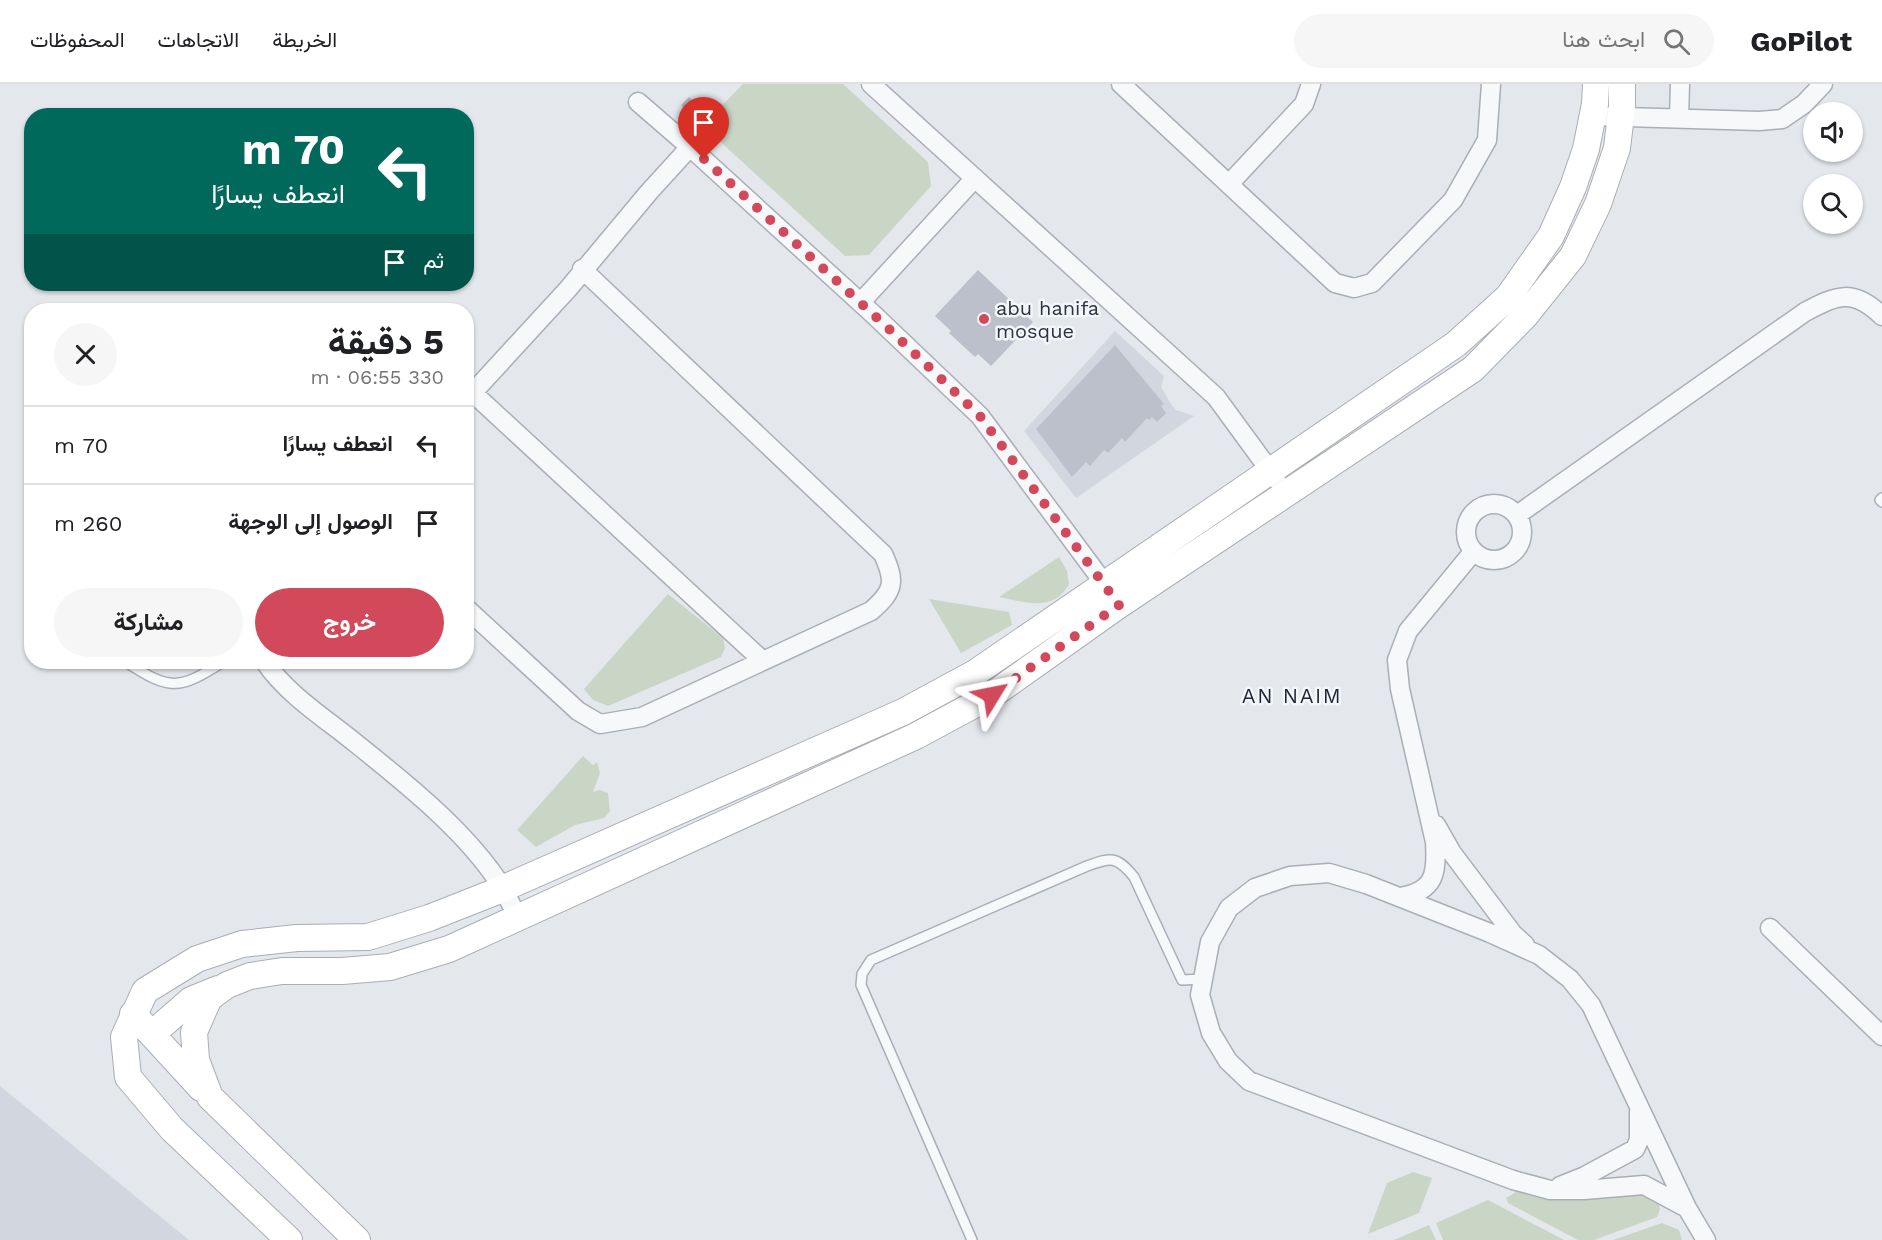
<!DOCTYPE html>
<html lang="ar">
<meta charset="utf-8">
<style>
:root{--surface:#fff;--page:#f6f6f6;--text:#202124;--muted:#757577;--line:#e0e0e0;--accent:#d1495b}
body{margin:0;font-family:"Work Sans",Vazirmatn,sans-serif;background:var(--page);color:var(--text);direction:rtl;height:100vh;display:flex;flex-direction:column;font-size:22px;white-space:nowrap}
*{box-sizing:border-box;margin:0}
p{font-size:20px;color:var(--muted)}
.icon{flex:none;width:33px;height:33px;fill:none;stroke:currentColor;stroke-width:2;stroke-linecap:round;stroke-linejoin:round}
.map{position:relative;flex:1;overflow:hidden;direction:ltr}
.details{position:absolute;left:24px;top:219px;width:450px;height:366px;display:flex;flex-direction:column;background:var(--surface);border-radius:24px;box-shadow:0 2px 4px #0004;direction:rtl}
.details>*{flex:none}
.hud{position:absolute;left:24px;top:24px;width:450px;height:183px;border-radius:24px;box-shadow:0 2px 4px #0004;direction:rtl;background:#00695c;color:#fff;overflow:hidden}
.tools{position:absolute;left:1803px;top:18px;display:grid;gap:12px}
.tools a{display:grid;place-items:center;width:60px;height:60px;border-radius:50%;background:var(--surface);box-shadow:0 2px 4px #0004;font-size:30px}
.pin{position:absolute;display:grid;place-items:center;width:51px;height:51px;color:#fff;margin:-62px -26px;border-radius:50% 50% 50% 0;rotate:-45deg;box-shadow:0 0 6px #0007}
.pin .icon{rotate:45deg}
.me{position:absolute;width:66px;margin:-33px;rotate:55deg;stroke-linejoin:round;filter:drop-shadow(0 0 4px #0008)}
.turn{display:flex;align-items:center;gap:21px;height:126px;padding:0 30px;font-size:27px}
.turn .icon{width:78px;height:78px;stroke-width:2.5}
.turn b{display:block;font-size:42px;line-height:51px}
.then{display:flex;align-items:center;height:57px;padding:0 30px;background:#0003;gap:12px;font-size:22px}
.round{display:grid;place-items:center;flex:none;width:63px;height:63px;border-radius:32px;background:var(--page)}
.overview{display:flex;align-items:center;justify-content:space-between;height:102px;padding:0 30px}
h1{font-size:36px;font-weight:700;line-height:45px}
.action{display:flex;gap:12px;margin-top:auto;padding:12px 30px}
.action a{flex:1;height:69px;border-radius:36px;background:var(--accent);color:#fff;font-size:24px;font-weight:700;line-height:69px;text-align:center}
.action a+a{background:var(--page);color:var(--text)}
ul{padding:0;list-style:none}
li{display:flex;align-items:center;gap:18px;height:78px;padding:0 30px;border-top:2px solid var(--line)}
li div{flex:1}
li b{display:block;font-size:22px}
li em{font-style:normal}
header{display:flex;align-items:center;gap:36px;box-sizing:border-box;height:84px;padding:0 30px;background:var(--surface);border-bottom:2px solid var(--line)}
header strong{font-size:28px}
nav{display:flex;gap:33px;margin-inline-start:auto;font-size:21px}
.search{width:420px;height:54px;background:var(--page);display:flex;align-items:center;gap:15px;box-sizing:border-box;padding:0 21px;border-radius:33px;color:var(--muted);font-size:22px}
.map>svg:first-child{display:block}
</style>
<header>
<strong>GoPilot</strong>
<div class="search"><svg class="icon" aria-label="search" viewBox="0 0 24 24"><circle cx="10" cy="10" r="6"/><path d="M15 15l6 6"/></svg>ابحث هنا</div>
<nav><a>الخريطة</a><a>الاتجاهات</a><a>المحفوظات</a></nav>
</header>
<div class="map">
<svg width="1882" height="1156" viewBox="0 0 1882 1156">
<rect width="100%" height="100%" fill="#e4e7ec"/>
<path fill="#d2d6de" d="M1115,247l49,45 -3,11 10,17 5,6 18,6 -118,82 -52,-67z
M0,1002l189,154h-189z"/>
<path fill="#c9d6c5" d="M743,0h100l85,78 3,24 -62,69 -24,1 -133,-122 -1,-17z
M1059,473l8,14 2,13c-15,29 -44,18 -70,13z
M668,510l55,44 2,10 -4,9 -113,49 -15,-6 -9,-11z
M929,515l80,13 3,13 -51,28z
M583,672l10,9 4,-3 3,11 -7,19 7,-2 8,3 2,18 -6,7 -29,7 -39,22 -19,-17z
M1413,1088l19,6 -13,35 -51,21 19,-51z
M1516,1108l30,5 92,-5 20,9 2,8 -3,8 -63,23h-16l-70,-37 -2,-5z
M1488,1116l76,40h-121l-7,-17z
M1662,1139l17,7 3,10h-69z
M1429,1141l7,15h-42z"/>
<path fill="#bbc0ca" d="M689,13l9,8 -8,9 -9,-9z
M978,186l55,52 -42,44 -13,-12 -3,3 -26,-24 2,-2 -16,-15z
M1115,261l49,59 -3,2 5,7 -9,9 -5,-5 -3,3 -2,-2 -22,24 -3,-4 -14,15 -4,-3 -14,16 -4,-4 -14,15 -36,-48z"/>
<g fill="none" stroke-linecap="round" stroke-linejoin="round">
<g stroke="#a9aeb7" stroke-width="12">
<path id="lane" d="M1882,414l-2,2 2,2
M126,578c44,29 53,28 97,0
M972,1156l-111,-255 1,-11 9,-14 216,-94c24,-9 30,-10 47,11l48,103 21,-1"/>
</g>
<g stroke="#a9aeb7" stroke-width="21">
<path id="street" d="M871,0l345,313 60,82
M1121,0l214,199 19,5 18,-5 81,-83 34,-60 4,-56
M638,18l52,45
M1592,32l167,5 23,-2 22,-15 19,-20
M1679,34l1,-34
M1229,100l75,-80 7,-20
M861,218l114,-124
M473,309l290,268
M466,316l102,-111 81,-97 41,-45 183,167 107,102 132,178
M1466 448a28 28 0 1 1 56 0a28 28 0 1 1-56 0Z
M1517,431l288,-203c32,-17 48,-24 77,4
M466,524l112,103 22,13 42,-7 229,-106c23,-20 25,-29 12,-57l-301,-285
M265,578c22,32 58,55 88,79 50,40 117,93 150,148 5,9 10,19 15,29
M1436,741l16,28 61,81 12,11
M1400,813c35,-6 37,-23 35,-55l-35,-153 -3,-29 11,-29 65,-79
M1770,844l112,108
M1560,1102l25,-10 50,-27 4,-9v-29
M1687,1124l-43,-23 -60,5h-34l-37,-10 -264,-99 -21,-20 -17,-28 -11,-38 10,-53 19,-34 26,-20 35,-12 39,-3 37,11 124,49 49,22 31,24 21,26 96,203 19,32"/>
</g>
<g stroke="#a9aeb7" stroke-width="28">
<path id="secondary" d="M133,930l68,74
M152,950l39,-34 27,-11
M289,1156l-117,-111 -44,-52 -4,-40 21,-46 52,-32 45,-15 55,-6 71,-1 61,-19 66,-26 408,-180 72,-39 481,-329 52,-47 43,-61 22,-49 13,-38 9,-45 1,-20
M357,1156l-147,-143 -14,-37 -2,-28 15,-34 18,-13 23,-9 32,-5h60l48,-4 59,-18 467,-213 76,-41 127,-90 354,-236 52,-53 48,-60 25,-52 19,-56 5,-42v-22"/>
</g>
<use href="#lane" stroke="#f7f8fa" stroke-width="9"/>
<use href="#street" stroke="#f7f8fa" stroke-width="18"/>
<use href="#secondary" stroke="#fff" stroke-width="26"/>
</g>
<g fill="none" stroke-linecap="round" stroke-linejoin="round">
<path stroke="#d1495b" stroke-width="10" stroke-dasharray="0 18" d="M704,75l185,170 91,87 139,189 -127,90"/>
</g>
<circle fill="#d1495b" stroke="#f4f6f9" stroke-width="2" cx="984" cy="235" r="6"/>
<g text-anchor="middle" stroke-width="5" stroke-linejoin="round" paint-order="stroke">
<g font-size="20" fill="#2b3445" stroke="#f4f6f9" text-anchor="start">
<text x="996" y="231">abu hanifa<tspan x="996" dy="23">mosque</tspan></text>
</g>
<g font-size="21" letter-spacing="1.5" fill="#1d2536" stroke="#f4f6f9">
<text x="1292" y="619">AN NAIM</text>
</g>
</g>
</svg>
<div class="tools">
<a><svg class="icon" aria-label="sound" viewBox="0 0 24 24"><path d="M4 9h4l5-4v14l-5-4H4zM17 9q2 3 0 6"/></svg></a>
<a><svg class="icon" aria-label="search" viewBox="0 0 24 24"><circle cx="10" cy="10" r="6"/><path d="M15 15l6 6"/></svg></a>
</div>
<div class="pin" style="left:704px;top:75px;background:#d93025"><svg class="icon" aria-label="arrive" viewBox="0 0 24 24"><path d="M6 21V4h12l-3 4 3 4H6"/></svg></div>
<svg class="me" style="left:992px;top:611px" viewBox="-20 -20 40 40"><path d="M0-17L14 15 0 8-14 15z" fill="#d1495b" stroke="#fff" stroke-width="4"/></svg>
<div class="hud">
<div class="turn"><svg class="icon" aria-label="left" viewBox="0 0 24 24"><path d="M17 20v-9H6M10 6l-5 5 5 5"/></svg><div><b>70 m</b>انعطف يسارًا</div></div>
<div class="then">ثم<svg class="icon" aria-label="arrive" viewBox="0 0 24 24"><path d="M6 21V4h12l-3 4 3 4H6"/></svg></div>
</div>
<section class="details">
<div class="overview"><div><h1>5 دقيقة</h1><p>330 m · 06:55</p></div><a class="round"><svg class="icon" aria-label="close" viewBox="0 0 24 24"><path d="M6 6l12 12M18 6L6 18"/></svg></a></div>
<ul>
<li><svg class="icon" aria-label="left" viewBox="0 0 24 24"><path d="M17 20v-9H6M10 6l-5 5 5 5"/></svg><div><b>انعطف يسارًا</b></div><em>70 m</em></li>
<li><svg class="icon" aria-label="arrive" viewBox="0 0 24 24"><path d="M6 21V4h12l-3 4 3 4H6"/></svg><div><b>الوصول إلى الوجهة</b></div><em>260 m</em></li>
</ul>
<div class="action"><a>خروج</a><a>مشاركة</a></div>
</section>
</div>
